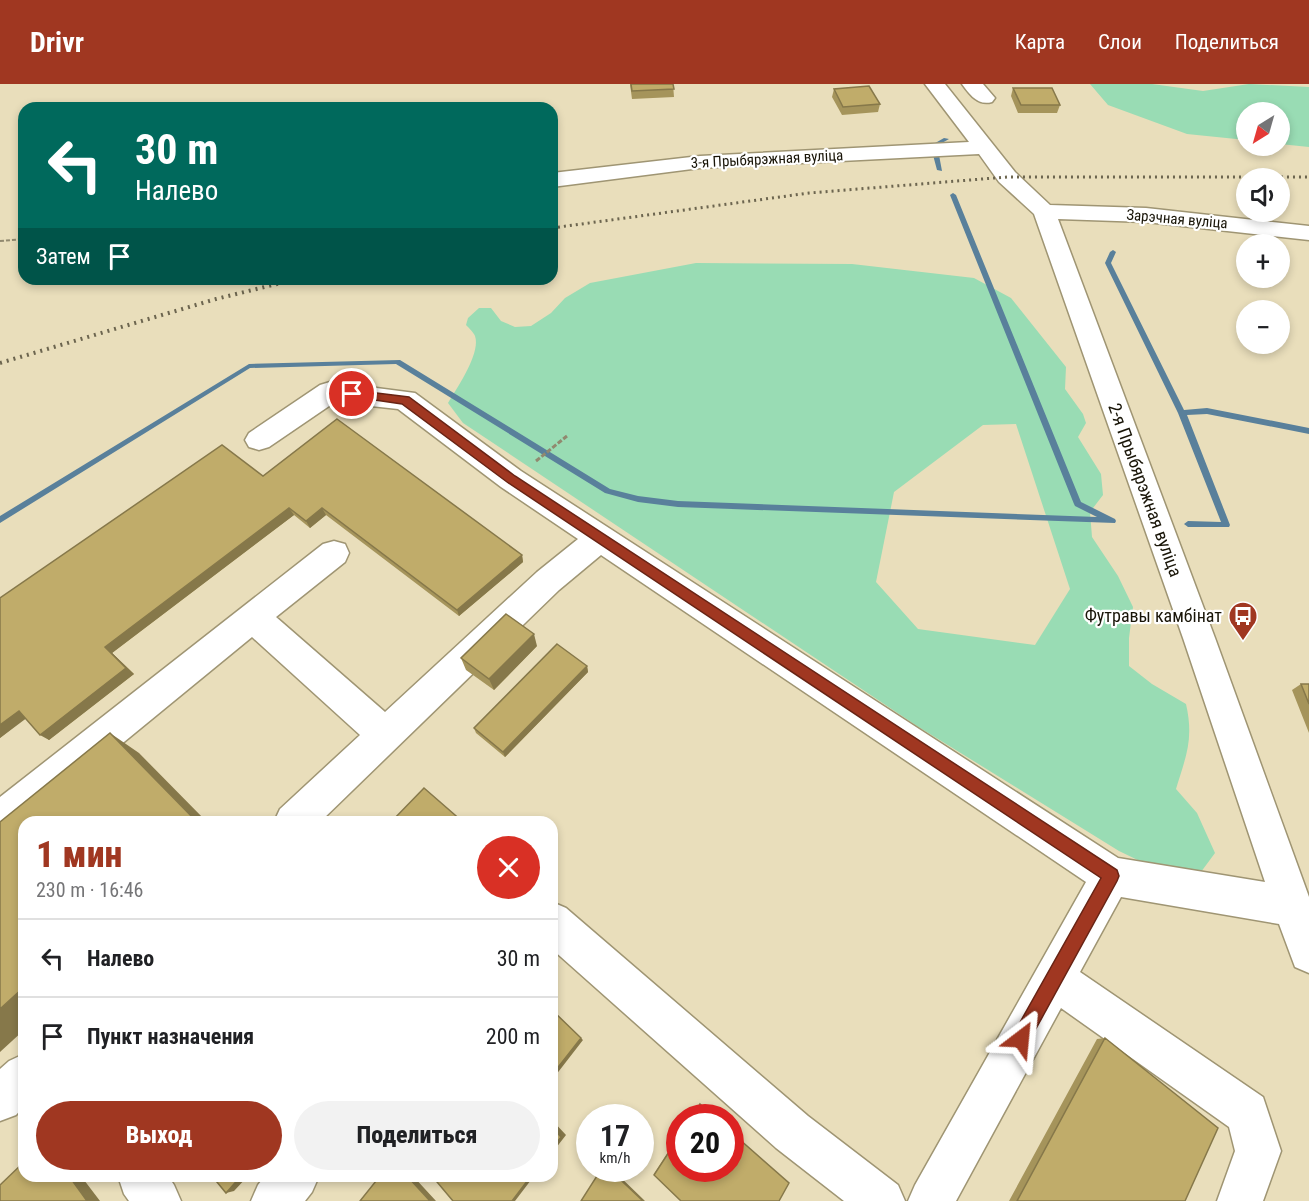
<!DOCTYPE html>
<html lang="ru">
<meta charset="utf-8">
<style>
:root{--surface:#fff;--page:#f2f2f2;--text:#202124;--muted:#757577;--line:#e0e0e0;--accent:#a03721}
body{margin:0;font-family:"Roboto Condensed",sans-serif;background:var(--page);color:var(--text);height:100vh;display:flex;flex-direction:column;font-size:22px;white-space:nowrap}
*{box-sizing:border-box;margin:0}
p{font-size:20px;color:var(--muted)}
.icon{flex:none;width:33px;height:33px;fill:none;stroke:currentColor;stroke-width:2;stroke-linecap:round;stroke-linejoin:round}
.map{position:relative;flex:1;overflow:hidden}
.sheet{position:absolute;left:18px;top:732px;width:540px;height:366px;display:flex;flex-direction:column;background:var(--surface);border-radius:18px;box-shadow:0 3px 9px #0003}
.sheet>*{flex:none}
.banner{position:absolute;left:18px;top:18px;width:540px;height:183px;border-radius:18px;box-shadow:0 3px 9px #0003;background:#00695c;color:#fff;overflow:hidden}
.needle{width:39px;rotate:217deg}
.fabs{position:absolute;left:1236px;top:18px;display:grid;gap:12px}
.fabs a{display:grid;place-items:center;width:54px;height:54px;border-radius:50%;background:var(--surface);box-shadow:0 3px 9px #0003;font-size:30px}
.speed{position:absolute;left:576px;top:1020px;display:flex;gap:12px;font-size:30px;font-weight:700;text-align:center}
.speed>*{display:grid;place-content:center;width:78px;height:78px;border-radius:50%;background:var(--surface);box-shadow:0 3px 9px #0003;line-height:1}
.speed small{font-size:15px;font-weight:400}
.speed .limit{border:9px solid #d22;background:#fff;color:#111}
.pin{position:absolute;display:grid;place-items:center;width:51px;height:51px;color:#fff;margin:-26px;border:3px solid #fff;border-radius:50%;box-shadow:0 2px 6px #0007}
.me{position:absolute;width:66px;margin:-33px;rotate:29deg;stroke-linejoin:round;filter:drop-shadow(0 0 4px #0008)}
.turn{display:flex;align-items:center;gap:21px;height:126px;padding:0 18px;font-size:27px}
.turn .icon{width:78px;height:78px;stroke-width:2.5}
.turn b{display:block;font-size:42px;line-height:51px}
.then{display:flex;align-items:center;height:57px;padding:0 18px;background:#0003;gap:12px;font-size:22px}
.round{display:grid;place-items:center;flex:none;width:63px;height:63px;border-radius:32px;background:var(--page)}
.head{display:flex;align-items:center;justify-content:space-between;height:102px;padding:0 18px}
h1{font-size:36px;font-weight:800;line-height:45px;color:var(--accent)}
.button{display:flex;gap:12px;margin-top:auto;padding:12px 18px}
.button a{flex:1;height:69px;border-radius:36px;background:var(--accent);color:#fff;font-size:24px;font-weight:800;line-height:69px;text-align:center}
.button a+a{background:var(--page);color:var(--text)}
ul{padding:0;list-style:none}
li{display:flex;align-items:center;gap:18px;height:78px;padding:0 18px;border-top:2px solid var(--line)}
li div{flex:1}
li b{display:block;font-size:22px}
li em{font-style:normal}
header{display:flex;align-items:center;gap:36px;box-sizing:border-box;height:84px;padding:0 30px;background:var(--accent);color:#fff}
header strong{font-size:28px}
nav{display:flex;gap:33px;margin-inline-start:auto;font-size:21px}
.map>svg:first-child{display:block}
</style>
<header>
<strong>Drivr</strong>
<nav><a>Карта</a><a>Слои</a><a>Поделиться</a></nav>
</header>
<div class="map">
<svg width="1309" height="1117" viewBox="0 0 1309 1117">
<rect width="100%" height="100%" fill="#e9debb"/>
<path fill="#99dcb4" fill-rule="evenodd" d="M1090,0h62l51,7 46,-7 60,3v60l-29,-3v-32h-34v28l-59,-6 -79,-29z
M696,179l156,1 122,14 37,20 55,69 -1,22 18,25 3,9 -8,14 23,37 2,21 -13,17 2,25 26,39 15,31 -4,31v28l23,18 34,20c8,35 0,52 -10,85l21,24 18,40 -17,23 -23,2 -56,-27 -202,-125 -454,-303 -15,-20c9,-15 33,-50 27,-67 -1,-3 -6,-8 -9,-11l2,-7 11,-10h12l10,13 14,6 16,-1 20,-13 14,-15 25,-15zM1016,340l54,165 -35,56 -117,-16 -42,-47 18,-90 89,-67z"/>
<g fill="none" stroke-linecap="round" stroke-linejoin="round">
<path fill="#59809b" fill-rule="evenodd" d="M944,54l5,1 -14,8 -5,-1z
M936,69l3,2 3,16 -5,-1 -4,-15z
M953,109l3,2 125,307 34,17 1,2 -1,2 -437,-16 -40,-5 -33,-9 -209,-129 -146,4 -250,155v-7l249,-152 151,-4 210,129 28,7 40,5 419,16 -22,-11 -1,-2 -124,-309z
M1113,166l3,2 -5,11 73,147 23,-2 102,20v6l-102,-20 -20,1 43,110 -1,2h-41l-4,-3 4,-3 33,1 -43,-109 -73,-150 5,-11z"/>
<g stroke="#9f9573" stroke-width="3">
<path id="minor" d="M925,0h20l70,88 35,33 96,3 163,18v14l-163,-18 -88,-3 157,419 94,259v76l-14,-6 -16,-43 -158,-27 -41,75 183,125 18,54 -18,50h-46l18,-50 -6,-24 -168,-119 -105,193h-48l7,-16 171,-303 -485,-327 -42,35 -239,232h-46l6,-13 80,-74 -108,-98 -239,196 -13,5v-41l323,-253 11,-3 11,3 4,9 -4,9 -69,55 109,95 152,-140 41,-33 -77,-52 -103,-78 -63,-7 -66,45 -10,3 -10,-3 -4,-7 4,-7 71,-48 10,-3 85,11 106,78 597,387 147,24 -82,-244 -149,-424 -35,-32 -20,-28 -279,14 -148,19v-14l148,-17 269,-14z
M962,0h21l12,14 -3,4c-14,4 -22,-7 -30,-18z
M552,818l14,6 242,208 90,69 7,16h-61l-68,-53 -224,-199z
M24,970v52l-8,9 -16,6v-52l9,-8z
M118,1092h50l6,9 7,16h-52l-5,-7z
M265,1092h54l-7,16 -7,9h-54l7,-16z"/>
</g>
<path stroke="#91896f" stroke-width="2" stroke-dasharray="4 2" stroke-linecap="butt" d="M0,157l24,-2"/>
<path stroke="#91896f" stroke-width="3" stroke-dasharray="5 2" stroke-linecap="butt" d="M536,377l31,-25"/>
<use href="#minor" fill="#fff" fill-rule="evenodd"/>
<path stroke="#6c654f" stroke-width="3" stroke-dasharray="2 4" stroke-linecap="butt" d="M552,144l257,-35 198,-16h302
M291,197l7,-2"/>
<path stroke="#6c654f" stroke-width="4" stroke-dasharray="2 5" stroke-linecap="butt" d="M0,279l216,-64 81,-20"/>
</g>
<path fill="#a5945b" d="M630,0h43l1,13 -42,2z
M1013,4l47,17 -3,8h-39l-7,-17z
M834,5l46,15 -2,8 -36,3 -10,-18z
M263,392l259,79 1,7 -64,54 -133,-101 -16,13 -16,-13 -182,138 22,21 -85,66 -24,-22 -25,20v-140z
M537,562l-43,44 -28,-20 -5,-12z
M587,582l1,6 -83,85 -29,-24 -2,-5z
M1301,600h8v49l-17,-43z
M1105,954l80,163h-176l88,-162z
M680,1050v34l-26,7v-1z"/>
<path fill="#86784a" d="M289,424l5,7 -182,138 22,21 -85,66 -9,-5 65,-88z
M322,424l4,7 -16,13 -4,-7z
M522,471l1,7 -64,54 -2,-6z
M534,550l3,12 -43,44 -5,-11z
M587,582l1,6 -83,85 -2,-5z
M19,627l9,6 -28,21v-13z
M110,649l29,20 68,69h-10z
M24,903v43l-24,22v-43z
M552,926l31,30 -31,40z
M552,1036l14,15 -14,18z
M608,1084h3l34,33h-2z
M69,1092h12l19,25h-13z
M241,1092h7l-14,15 -8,2z
M407,1092h6l23,25h-6z
M531,1092h3l-19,25h-3z"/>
<path fill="#c0ac6a" stroke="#86784a" stroke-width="1.5" d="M631,0h42l1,5 -42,2z
M869,2l11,18 -37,3 -9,-18z
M1013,4h39l8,17h-39z
M337,335l185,136 -65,55 -135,-102 -16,13 -17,-13 -184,139 21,21 -86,67 -21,-24 -19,14v-127l222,-153 41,31z
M506,530l28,20 -45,45 -28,-21z
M557,560l30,22 -84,86 -29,-24z
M1301,600h8v20z
M110,649l87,89h-173v165l-24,22v-187z
M424,704l39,34h-72z
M552,926l29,28 -29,37z
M1105,954l113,90 -33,73h-168z
M700,1020l16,14h-25z
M552,1043l9,10 -9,12z
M730,1047l59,52 -10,18h-98l-27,-26 26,-40v33h50z
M24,1078v14h45l18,25h-87v-16z
M602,1084h6l35,33h-62z
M212,1092h29l-15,17z
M380,1092h27l23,25h-70z
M432,1092h99l-19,25h-59z"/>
<path fill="#a03721" stroke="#682415" stroke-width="1.5" d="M352,306l57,7 106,79 602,394 2,6 -2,5 -90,164 -6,3 -7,-3 -2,-6 2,-6 87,-155 -594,-396 -105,-78 -54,-8 -2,-2z"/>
<defs>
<g id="bus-pin" transform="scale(1.5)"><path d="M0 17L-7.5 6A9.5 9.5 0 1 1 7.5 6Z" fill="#a03721" stroke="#fff"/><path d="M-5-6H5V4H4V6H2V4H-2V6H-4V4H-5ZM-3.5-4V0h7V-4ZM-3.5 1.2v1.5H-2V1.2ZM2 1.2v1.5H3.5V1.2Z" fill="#fff"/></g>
</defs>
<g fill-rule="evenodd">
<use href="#bus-pin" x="1243" y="532"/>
</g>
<g text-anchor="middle" stroke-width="4.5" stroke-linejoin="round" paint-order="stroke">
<g font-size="15" fill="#181407" stroke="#fff">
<text transform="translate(767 75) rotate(-3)" y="5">3-я Прыбярэжная вуліца</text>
<text transform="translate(1177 135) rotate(5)" y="5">Зарэчная вуліца</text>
</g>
<g font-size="18" fill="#181407" stroke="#fff">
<text transform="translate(1145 406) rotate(70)" y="6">2-я Прыбярэжная вуліца</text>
</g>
<g font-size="18" fill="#181407" stroke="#fff" text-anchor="end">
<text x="1222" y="538">Футравы камбінат</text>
</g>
</g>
</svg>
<div class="fabs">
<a><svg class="needle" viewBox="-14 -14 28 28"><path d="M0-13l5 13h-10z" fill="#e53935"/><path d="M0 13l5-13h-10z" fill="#757577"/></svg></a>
<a><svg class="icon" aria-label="sound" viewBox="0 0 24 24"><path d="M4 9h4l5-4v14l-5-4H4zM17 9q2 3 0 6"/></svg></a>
<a>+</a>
<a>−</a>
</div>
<div class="speed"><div>17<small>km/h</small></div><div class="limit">20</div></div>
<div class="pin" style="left:352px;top:310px;background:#d93025"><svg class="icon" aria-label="arrive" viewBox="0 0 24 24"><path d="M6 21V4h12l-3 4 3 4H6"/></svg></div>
<svg class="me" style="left:1021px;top:955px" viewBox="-20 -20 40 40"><path d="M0-17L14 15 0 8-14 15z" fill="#a03721" stroke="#fff" stroke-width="4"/></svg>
<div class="banner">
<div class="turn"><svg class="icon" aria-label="left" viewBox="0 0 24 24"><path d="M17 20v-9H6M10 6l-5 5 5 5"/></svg><div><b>30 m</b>Налево</div></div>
<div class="then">Затем<svg class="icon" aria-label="arrive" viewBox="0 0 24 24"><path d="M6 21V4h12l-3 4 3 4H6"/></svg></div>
</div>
<section class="sheet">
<div class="head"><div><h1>1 мин</h1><p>230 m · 16:46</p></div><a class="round" style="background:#d93025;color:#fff"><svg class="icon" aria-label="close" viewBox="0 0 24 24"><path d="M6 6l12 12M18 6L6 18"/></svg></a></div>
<ul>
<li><svg class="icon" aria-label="left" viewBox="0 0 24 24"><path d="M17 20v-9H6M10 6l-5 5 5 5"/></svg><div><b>Налево</b></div><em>30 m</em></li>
<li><svg class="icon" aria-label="arrive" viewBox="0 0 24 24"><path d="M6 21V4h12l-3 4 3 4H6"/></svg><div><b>Пункт назначения</b></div><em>200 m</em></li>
</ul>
<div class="button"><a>Выход</a><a>Поделиться</a></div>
</section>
</div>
